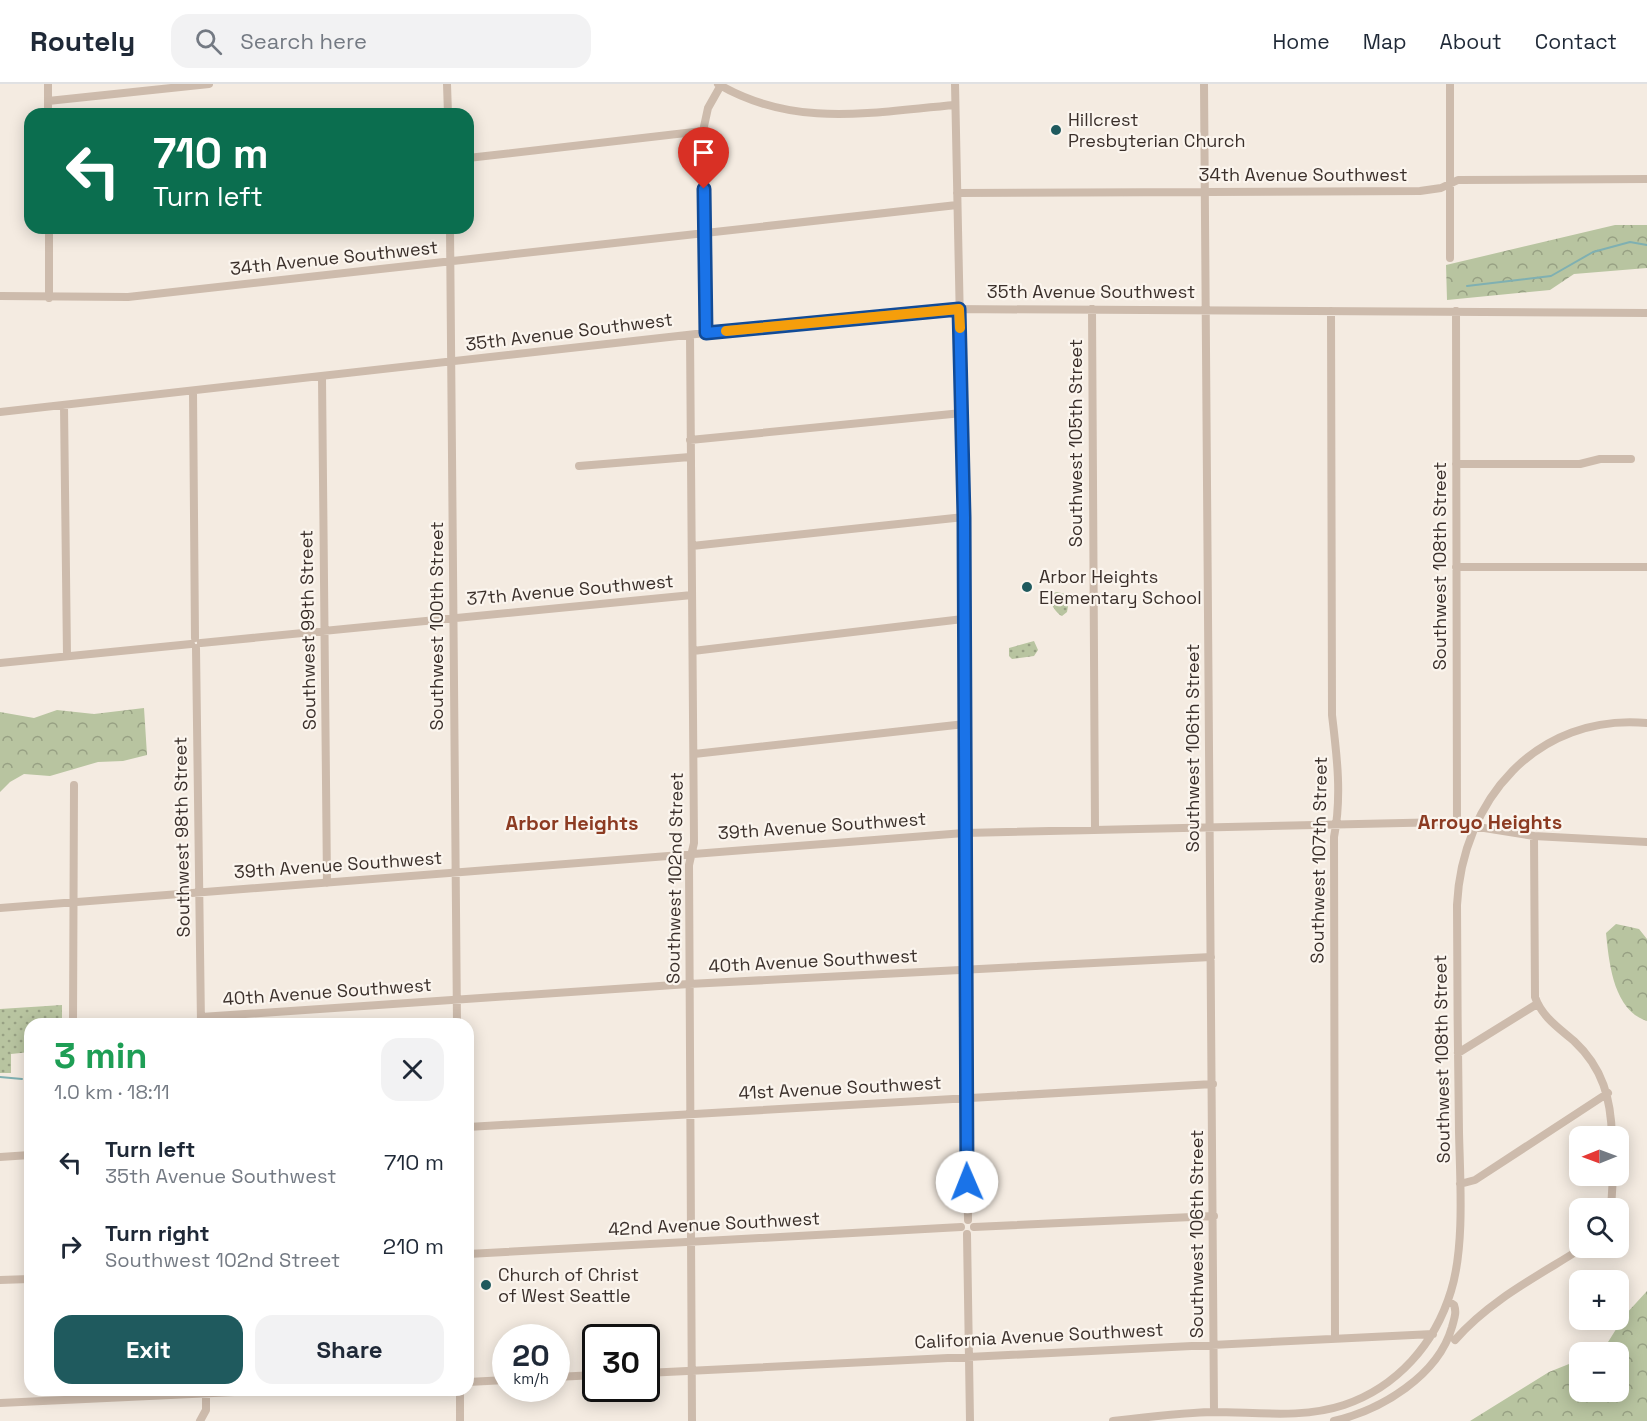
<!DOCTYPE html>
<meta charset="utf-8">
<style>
:root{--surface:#fff;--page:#f2f2f3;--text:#1f2937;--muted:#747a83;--line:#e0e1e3;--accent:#1f5a5e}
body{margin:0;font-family:"Space Grotesk",sans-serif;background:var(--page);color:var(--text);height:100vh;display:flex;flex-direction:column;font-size:22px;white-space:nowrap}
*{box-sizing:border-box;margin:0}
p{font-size:20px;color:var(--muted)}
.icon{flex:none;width:33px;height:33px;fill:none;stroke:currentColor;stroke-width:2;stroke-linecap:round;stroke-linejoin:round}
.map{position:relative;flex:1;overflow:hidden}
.panel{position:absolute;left:24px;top:934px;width:450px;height:378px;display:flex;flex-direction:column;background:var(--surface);border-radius:18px;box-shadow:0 3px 15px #0003}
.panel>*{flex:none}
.top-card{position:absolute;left:24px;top:24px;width:450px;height:126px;border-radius:18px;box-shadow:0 3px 15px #0003;background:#0b6e4f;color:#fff;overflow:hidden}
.needle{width:39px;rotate:269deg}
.tools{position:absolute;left:1569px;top:1042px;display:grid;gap:12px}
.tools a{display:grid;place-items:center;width:60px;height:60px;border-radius:12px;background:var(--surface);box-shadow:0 3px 15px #0003;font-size:30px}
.speed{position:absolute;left:492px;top:1240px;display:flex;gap:12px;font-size:30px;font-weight:700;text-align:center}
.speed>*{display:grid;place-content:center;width:78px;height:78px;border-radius:50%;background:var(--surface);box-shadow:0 3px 15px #0003;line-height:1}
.speed small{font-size:15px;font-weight:400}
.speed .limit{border:3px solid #111;border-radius:9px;background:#fff;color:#111}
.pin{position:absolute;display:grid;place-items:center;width:51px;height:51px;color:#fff;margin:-62px -26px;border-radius:50% 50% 50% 0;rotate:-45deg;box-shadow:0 0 6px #0007}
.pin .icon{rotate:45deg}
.me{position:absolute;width:66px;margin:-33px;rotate:359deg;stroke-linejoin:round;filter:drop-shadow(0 0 4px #0008)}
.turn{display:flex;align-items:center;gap:21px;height:126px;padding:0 30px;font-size:27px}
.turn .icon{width:78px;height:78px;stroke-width:2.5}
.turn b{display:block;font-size:42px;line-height:51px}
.round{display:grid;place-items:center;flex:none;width:63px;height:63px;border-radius:18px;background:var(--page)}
.head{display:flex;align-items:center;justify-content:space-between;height:102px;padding:0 30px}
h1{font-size:36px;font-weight:700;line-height:45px;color:#1e9e55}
.cta{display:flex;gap:12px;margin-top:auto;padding:12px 30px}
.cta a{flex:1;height:69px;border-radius:18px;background:var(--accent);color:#fff;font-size:24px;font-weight:700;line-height:69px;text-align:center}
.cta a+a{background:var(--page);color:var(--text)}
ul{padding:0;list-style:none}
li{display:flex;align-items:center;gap:18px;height:84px;padding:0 30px}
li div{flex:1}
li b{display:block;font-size:22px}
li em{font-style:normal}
header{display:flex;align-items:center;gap:36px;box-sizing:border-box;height:84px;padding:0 30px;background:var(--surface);border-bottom:2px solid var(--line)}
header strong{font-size:28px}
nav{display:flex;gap:33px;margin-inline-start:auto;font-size:21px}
.search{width:420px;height:54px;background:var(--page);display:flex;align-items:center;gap:15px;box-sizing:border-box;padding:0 21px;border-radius:18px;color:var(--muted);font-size:22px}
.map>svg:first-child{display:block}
</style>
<header>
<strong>Routely</strong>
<div class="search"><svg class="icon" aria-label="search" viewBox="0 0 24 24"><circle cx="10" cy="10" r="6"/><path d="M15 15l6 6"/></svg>Search here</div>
<nav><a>Home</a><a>Map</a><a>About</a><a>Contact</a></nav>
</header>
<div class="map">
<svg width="1647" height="1337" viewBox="0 0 1647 1337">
<defs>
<pattern id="grass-dots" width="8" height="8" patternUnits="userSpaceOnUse" patternTransform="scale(1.5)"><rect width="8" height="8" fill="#b8c4a0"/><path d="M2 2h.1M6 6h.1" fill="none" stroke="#97a083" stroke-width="1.8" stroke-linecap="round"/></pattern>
<pattern id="forest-crowns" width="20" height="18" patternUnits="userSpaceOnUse" patternTransform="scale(1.5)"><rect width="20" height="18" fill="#b8c4a0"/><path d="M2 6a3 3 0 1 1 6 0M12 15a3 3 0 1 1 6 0" fill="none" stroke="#97a083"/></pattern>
</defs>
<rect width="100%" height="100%" fill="#f4ebe1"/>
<path fill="url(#grass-dots)" d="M1057,508l13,3 -3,17 -5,4c-6,-2 -14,-16 -13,-22z
M1034,557l4,9 -4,6 -22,3 -3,-3v-8z
M62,921v19h-32v28l-19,2v19h-11v-64z"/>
<path fill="url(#forest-crowns)" d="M1615,141h32v43l-73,6 -24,16 -103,10 -1,-35z
M144,624l3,47 -24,6 -25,1 -48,14 -26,-2 -14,8 -10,10v-80l34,6 23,-8 37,4z
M1616,840l23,5 8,10v82c-34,-11 -38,-59 -41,-88z
M1647,1207v130h-177l79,-49 30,-12 1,32h38v-39h-22l7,-3 22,-35z"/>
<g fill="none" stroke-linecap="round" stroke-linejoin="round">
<path stroke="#7fb0b2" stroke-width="2" d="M1467,202l84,-10 42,-24 37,-10 17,3
M0,993l22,2"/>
<path stroke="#cdbbac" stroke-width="8" d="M48,0v30
M447,0l1,30
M718,0c77,45 154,28 237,21
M955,0l9,433 4,703
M1204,0l10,1328
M48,17l161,-17
M468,74l235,-27
M957,109l463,-2 21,-3 17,-8 189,-1
M49,144v70
M450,144l7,796
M1450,174v-174
M0,212l128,1 829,-92
M1092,225l3,519
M1331,227l1,404c5,41 10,82 2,122l1,501
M1456,227l1,511
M707,249l-4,-202 5,-23 13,-23
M690,251l4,508 -5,22 3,556
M322,294l5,505
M193,308l2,246
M64,322l3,250
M0,328l696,-78 256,-25 695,4
M690,356l272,-27
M1456,380h124l20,-5h31
M579,382l111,-9
M692,462l272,-29
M1456,483h191
M201,559l491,-48
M196,564l5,376
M693,567l270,-32
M0,579l191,-19
M694,670l271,-30
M1534,752l1,161c7,20 24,31 39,44 29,27 37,58 38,96
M0,824l964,-75 483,-11 87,14 113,6
M201,933l488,-33 522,-27
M73,940l1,-239
M1458,969l79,-49
M468,1043l745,-43
M0,1073l30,-2
M1460,1100l15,-4 133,-87
M1611,1125l2,-33
M974,1143l240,-11
M967,1150l3,187
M468,1170l493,-27
M0,1196l30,-1
M1455,1256c35,-40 83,-64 127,-92
M646,1289l787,-39
M556,1293l40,-2
M468,1298l38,-2
M460,1306v31
M0,1319l280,-13
M200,1337l6,-11v-20
M1113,1337c33,-4 67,-8 100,-9 43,0 89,7 131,-7 53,-18 91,-61 107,-114 14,-45 9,-112 8,-159 -1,-76 -2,-151 -2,-227 5,-105 80,-192 190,-182
M1334,1337c47,-11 104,-45 118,-94 2,-8 5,-14 2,-22l-6,-4"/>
</g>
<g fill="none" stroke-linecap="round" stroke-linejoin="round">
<g stroke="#114b97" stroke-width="15">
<path id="route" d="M704,105l2,144 253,-24 5,208 3,665"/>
</g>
<use href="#route" stroke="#1a73e8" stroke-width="10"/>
<path stroke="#f59e0b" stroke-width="10" d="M726,247l233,-22 1,19"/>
</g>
<g fill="#1f5a5e" stroke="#fbf5ee" stroke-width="2">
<circle cx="1056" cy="46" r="6"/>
<circle cx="1027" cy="503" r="6"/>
<circle cx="486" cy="1201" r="6"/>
</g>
<g text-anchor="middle" stroke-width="4.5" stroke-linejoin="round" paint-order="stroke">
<g font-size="18" fill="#3b302b" stroke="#fbf5ee" text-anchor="start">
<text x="1068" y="42">Hillcrest<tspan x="1068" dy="21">Presbyterian Church</tspan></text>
<text x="1039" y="499">Arbor Heights<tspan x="1039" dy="21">Elementary School</tspan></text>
<text x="498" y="1197">Church of Christ<tspan x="498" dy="21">of West Seattle</tspan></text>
</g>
<g font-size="18" fill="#3b302b" stroke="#fbf5ee">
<text x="1303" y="97">34th Avenue Southwest</text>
<text transform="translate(334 174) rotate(-6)" y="6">34th Avenue Southwest</text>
<text x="1091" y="214">35th Avenue Southwest</text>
<text transform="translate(569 248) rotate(-7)" y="6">35th Avenue Southwest</text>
<text transform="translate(1076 359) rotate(-90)" y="6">Southwest 105th Street</text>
<text transform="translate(1440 482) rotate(-90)" y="6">Southwest 108th Street</text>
<text transform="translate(570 506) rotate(-5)" y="6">37th Avenue Southwest</text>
<text transform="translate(437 542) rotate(-90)" y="6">Southwest 100th Street</text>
<text transform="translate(308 546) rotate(-91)" y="6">Southwest 99th Street</text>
<text transform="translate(1193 664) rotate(-90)" y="6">Southwest 106th Street</text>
<text transform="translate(822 742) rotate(-4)" y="6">39th Avenue Southwest</text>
<text transform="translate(182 753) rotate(-91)" y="6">Southwest 98th Street</text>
<text transform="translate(1319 776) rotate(-89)" y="6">Southwest 107th Street</text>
<text transform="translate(338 781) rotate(-4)" y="6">39th Avenue Southwest</text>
<text transform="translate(675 794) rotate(-89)" y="6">Southwest 102nd Street</text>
<text transform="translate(813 877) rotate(-3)" y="6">40th Avenue Southwest</text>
<text transform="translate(327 908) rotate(-4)" y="6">40th Avenue Southwest</text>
<text transform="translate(1442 975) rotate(-91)" y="6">Southwest 108th Street</text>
<text transform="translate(840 1004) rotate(-3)" y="6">41st Avenue Southwest</text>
<text transform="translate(714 1140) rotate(-3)" y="6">42nd Avenue Southwest</text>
<text transform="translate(1197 1150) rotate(-90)" y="6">Southwest 106th Street</text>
<text transform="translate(1039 1252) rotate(-3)" y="6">California Avenue Southwest</text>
</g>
<g font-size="20" font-weight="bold" fill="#8c3b22" stroke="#fbf5ee">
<text x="1490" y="745">Arroyo Heights</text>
<text x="572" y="746">Arbor Heights</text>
</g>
</g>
</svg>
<div class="tools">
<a><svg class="needle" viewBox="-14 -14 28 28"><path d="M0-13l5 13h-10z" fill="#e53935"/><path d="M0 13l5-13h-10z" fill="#747a83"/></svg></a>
<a><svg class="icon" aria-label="search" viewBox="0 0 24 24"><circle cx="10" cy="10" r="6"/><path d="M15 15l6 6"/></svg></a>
<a>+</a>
<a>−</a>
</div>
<div class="speed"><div>20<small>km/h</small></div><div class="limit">30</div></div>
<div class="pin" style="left:704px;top:105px;background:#d93025"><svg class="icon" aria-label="arrive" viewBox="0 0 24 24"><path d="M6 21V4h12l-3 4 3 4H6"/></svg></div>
<svg class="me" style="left:967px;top:1098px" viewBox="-20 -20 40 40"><circle r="19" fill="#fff"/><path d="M0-13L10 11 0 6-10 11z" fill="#1a73e8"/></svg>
<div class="top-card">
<div class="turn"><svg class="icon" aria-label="left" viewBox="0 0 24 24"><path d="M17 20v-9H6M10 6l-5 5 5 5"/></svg><div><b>710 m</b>Turn left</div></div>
</div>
<section class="panel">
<div class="head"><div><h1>3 min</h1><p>1.0 km · 18:11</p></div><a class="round"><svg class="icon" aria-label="close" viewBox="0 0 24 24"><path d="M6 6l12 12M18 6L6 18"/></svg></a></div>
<ul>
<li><svg class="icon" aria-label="left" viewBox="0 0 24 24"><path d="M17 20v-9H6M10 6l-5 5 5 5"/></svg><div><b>Turn left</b><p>35th Avenue Southwest</p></div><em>710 m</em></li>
<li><svg class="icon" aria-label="right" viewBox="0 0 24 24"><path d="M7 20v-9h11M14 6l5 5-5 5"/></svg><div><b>Turn right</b><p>Southwest 102nd Street</p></div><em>210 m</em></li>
</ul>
<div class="cta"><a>Exit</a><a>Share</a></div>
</section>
</div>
